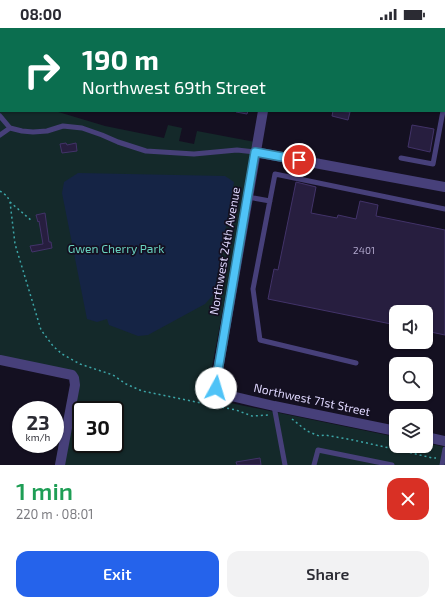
<!DOCTYPE html>
<meta charset="utf-8">
<style>
:root{--surface:#fff;--page:#f2f2f3;--text:#2b2b33;--muted:#7c7c81;--accent:#2563eb}
body{margin:0;font-family:"Exo 2",sans-serif;background:var(--page);color:var(--text);height:100vh;display:flex;flex-direction:column;font-size:15px;white-space:nowrap}
*{box-sizing:border-box;margin:0}
p{font-size:13px;color:var(--muted)}
.icon{flex:none;width:22px;height:22px;fill:none;stroke:currentColor;stroke-width:2;stroke-linecap:round;stroke-linejoin:round}
.map{position:relative;height:437px;overflow:hidden}
.panel{display:flex;flex-direction:column;background:var(--surface);flex:1}
.panel>*{flex:none}
.guide{position:absolute;left:0px;top:0px;width:445px;height:84px;box-shadow:0 1px 3px #0004;background:#0b6e4f;color:#fff;overflow:hidden}
.buttons{position:absolute;left:389px;top:277px;display:grid;gap:8px}
.buttons a{display:grid;place-items:center;width:44px;height:44px;border-radius:8px;background:var(--surface);box-shadow:0 1px 3px #0004;font-size:20px}
.speed{position:absolute;left:12px;top:373px;display:flex;gap:8px;font-size:20px;font-weight:700;text-align:center}
.speed>*{display:grid;place-content:center;width:52px;height:52px;border-radius:50%;background:var(--surface);box-shadow:0 1px 3px #0004;line-height:1}
.speed small{font-size:10px;font-weight:400}
.speed .limit{border:2px solid #111;border-radius:6px;background:#fff;color:#111}
.pin{position:absolute;display:grid;place-items:center;width:34px;height:34px;color:#fff;margin:-17px;border:2px solid #fff;border-radius:50%;box-shadow:0 1px 4px #0007}
.me{position:absolute;width:44px;margin:-22px;rotate:6deg;stroke-linejoin:round;filter:drop-shadow(0 0 3px #0008)}
.turn{display:flex;align-items:center;gap:14px;height:84px;padding:0 16px;font-size:18px}
.turn .icon{width:52px;height:52px;stroke-width:2.5}
.turn b{display:block;font-size:28px;line-height:34px}
.round{display:grid;place-items:center;flex:none;width:42px;height:42px;border-radius:12px;background:var(--page)}
.headline{display:flex;align-items:center;justify-content:space-between;height:68px;padding:0 16px}
h1{font-size:24px;font-weight:600;line-height:30px;color:#1e9e55}
.action{display:flex;gap:8px;margin-top:auto;padding:8px 16px}
.action a{flex:1;height:46px;border-radius:12px;background:var(--accent);color:#fff;font-size:16px;font-weight:600;line-height:46px;text-align:center}
.action a+a{background:var(--page);color:var(--text)}
.status{display:flex;justify-content:space-between;align-items:center;height:28px;padding:0 20px;background:var(--surface);direction:ltr}
.status svg{height:11px;fill:currentColor}
.map>svg:first-child{display:block}
</style>
<div class="status"><b>08:00</b><svg viewBox="0 0 49 12"><path d="M0 12V9h3v3zM5 12V6h3v6zM10 12V3h3v9zM15 12V0h3v12zM26 1h20v11H26zM47 4h2v5h-2z"/></svg></div>
<div class="map">
<svg width="445" height="437" viewBox="0 0 445 437">
<rect width="100%" height="100%" fill="#141021"/>
<path fill="#14292a" fill-rule="evenodd" d="M0,64l1,19h54l50,15 59,12 4,-13 14,3 -3,13 15,3 3,-13 58,11 -49,256 190,39v9h30v-3l19,4v18h-390l18,-92 -73,-14zM81,382h34v34h-34z"/>
<path fill="#152445" d="M78,145l147,3 9,6 -20,112 -9,10 -57,31 -10,1 -29,-11 -2,-6 -10,3 -10,-3 -25,-126 2,-11z"/>
<path fill="#271e3f" stroke="#423369" d="M236,83h12l-1,3 -11,-2z
M333,83l17,1 -2,8 -16,-4z
M412,97l22,4 -4,23 -22,-5z
M66,115l1,2 9,-2 1,8 -15,2 -2,-9z
M296,154l20,5 -5,26 26,5 1,-3 18,4 4,-18 18,4 -2,11 69,14v105l-19,-4v-19h-30v13l-128,-26 6,-30 4,1z
M45,185l4,29h2l1,6 -20,4 -2,-6 13,-2 -4,-23 -1,1 -2,-7z
M260,430l1,7h-24l-1,-3z"/>
<g fill="none" stroke-linecap="round" stroke-linejoin="round">
<path stroke="#3ca5a7" stroke-width="1.5" stroke-dasharray="2 3" stroke-linecap="butt" d="M146,1v-1
M0,163l7,5 3,6 5,42 26,86 12,16 9,8 18,10 33,11 13,9 16,7 94,19 16,6 17,-1
M10,174l22,19
M292,391l15,12 12,5 6,-1 28,5 59,13 20,5h4"/>
<path stroke="#47407a" stroke-width="5" d="M320,0l5,1
M0,16h1
M0,88l10,12
M0,107l10,-7 12,3 11,1 14,-1 16,-5 19,2 20,7 16,7 28,9 48,3 43,-4 18,2
M401,130l32,6 10,-53
M248,169l22,4
M356,335l-96,-23 -7,-51 22,-115 170,35
M274,378l11,59
M314,437l4,-15 74,15
M442,437l3,-16"/>
<path stroke="#47407a" stroke-width="10" d="M13,1h5
M114,1v-1
M176,1l1,-1
M279,1v-1
M0,52h1
M444,77h1
M263,83l-46,265 -1,11 7,7 51,12 122,25
M255,124l190,35
M0,332l72,15 2,3 1,7 -15,80
M426,409l19,4"/>
</g>
<g fill="none" stroke-linecap="round" stroke-linejoin="round">
<g stroke="#337fa1" stroke-width="10">
<path id="route" d="M216,360l1,-12 38,-224 44,8"/>
</g>
<use href="#route" stroke="#4fc3f7" stroke-width="7"/>
</g>
<g text-anchor="middle" stroke-width="3.5" stroke-linejoin="round" paint-order="stroke">
<g font-size="10" fill="#afa6cb">
<text x="364" y="226">2401</text>
</g>
<g font-size="12" fill="#69d2c0" stroke="#141021">
<text x="116" y="225">Gwen Cherry Park</text>
</g>
<g font-size="12" fill="#dcd4fa" stroke="#141021">
<text transform="translate(225 223) rotate(-80)" y="4">Northwest 24th Avenue</text>
<text transform="translate(312 372) rotate(12)" y="4">Northwest 71st Street</text>
</g>
</g>
</svg>
<div class="buttons">
<a><svg class="icon" aria-label="sound" viewBox="0 0 24 24"><path d="M4 9h4l5-4v14l-5-4H4zM17 9q2 3 0 6"/></svg></a>
<a><svg class="icon" aria-label="search" viewBox="0 0 24 24"><circle cx="10" cy="10" r="6"/><path d="M15 15l6 6"/></svg></a>
<a><svg class="icon" aria-label="layers" viewBox="0 0 24 24"><path d="M12 4l9 5-9 5-9-5zM3 14l9 5 9-5"/></svg></a>
</div>
<div class="speed"><div>23<small>km/h</small></div><div class="limit">30</div></div>
<div class="pin" style="left:299px;top:132px;background:#d93025"><svg class="icon" aria-label="arrive" viewBox="0 0 24 24"><path d="M6 21V4h12l-3 4 3 4H6"/></svg></div>
<svg class="me" style="left:216px;top:360px" viewBox="-20 -20 40 40"><circle r="19" fill="#fff"/><path d="M0-13L10 11 0 6-10 11z" fill="#4fc3f7"/></svg>
<div class="guide">
<div class="turn"><svg class="icon" aria-label="right" viewBox="0 0 24 24"><path d="M7 20v-9h11M14 6l5 5-5 5"/></svg><div><b>190 m</b>Northwest 69th Street</div></div>
</div>
</div>
<section class="panel">
<div class="headline"><div><h1>1 min</h1><p>220 m · 08:01</p></div><a class="round" style="background:#d93025;color:#fff"><svg class="icon" aria-label="close" viewBox="0 0 24 24"><path d="M6 6l12 12M18 6L6 18"/></svg></a></div>
<div class="action"><a>Exit</a><a>Share</a></div>
</section>
